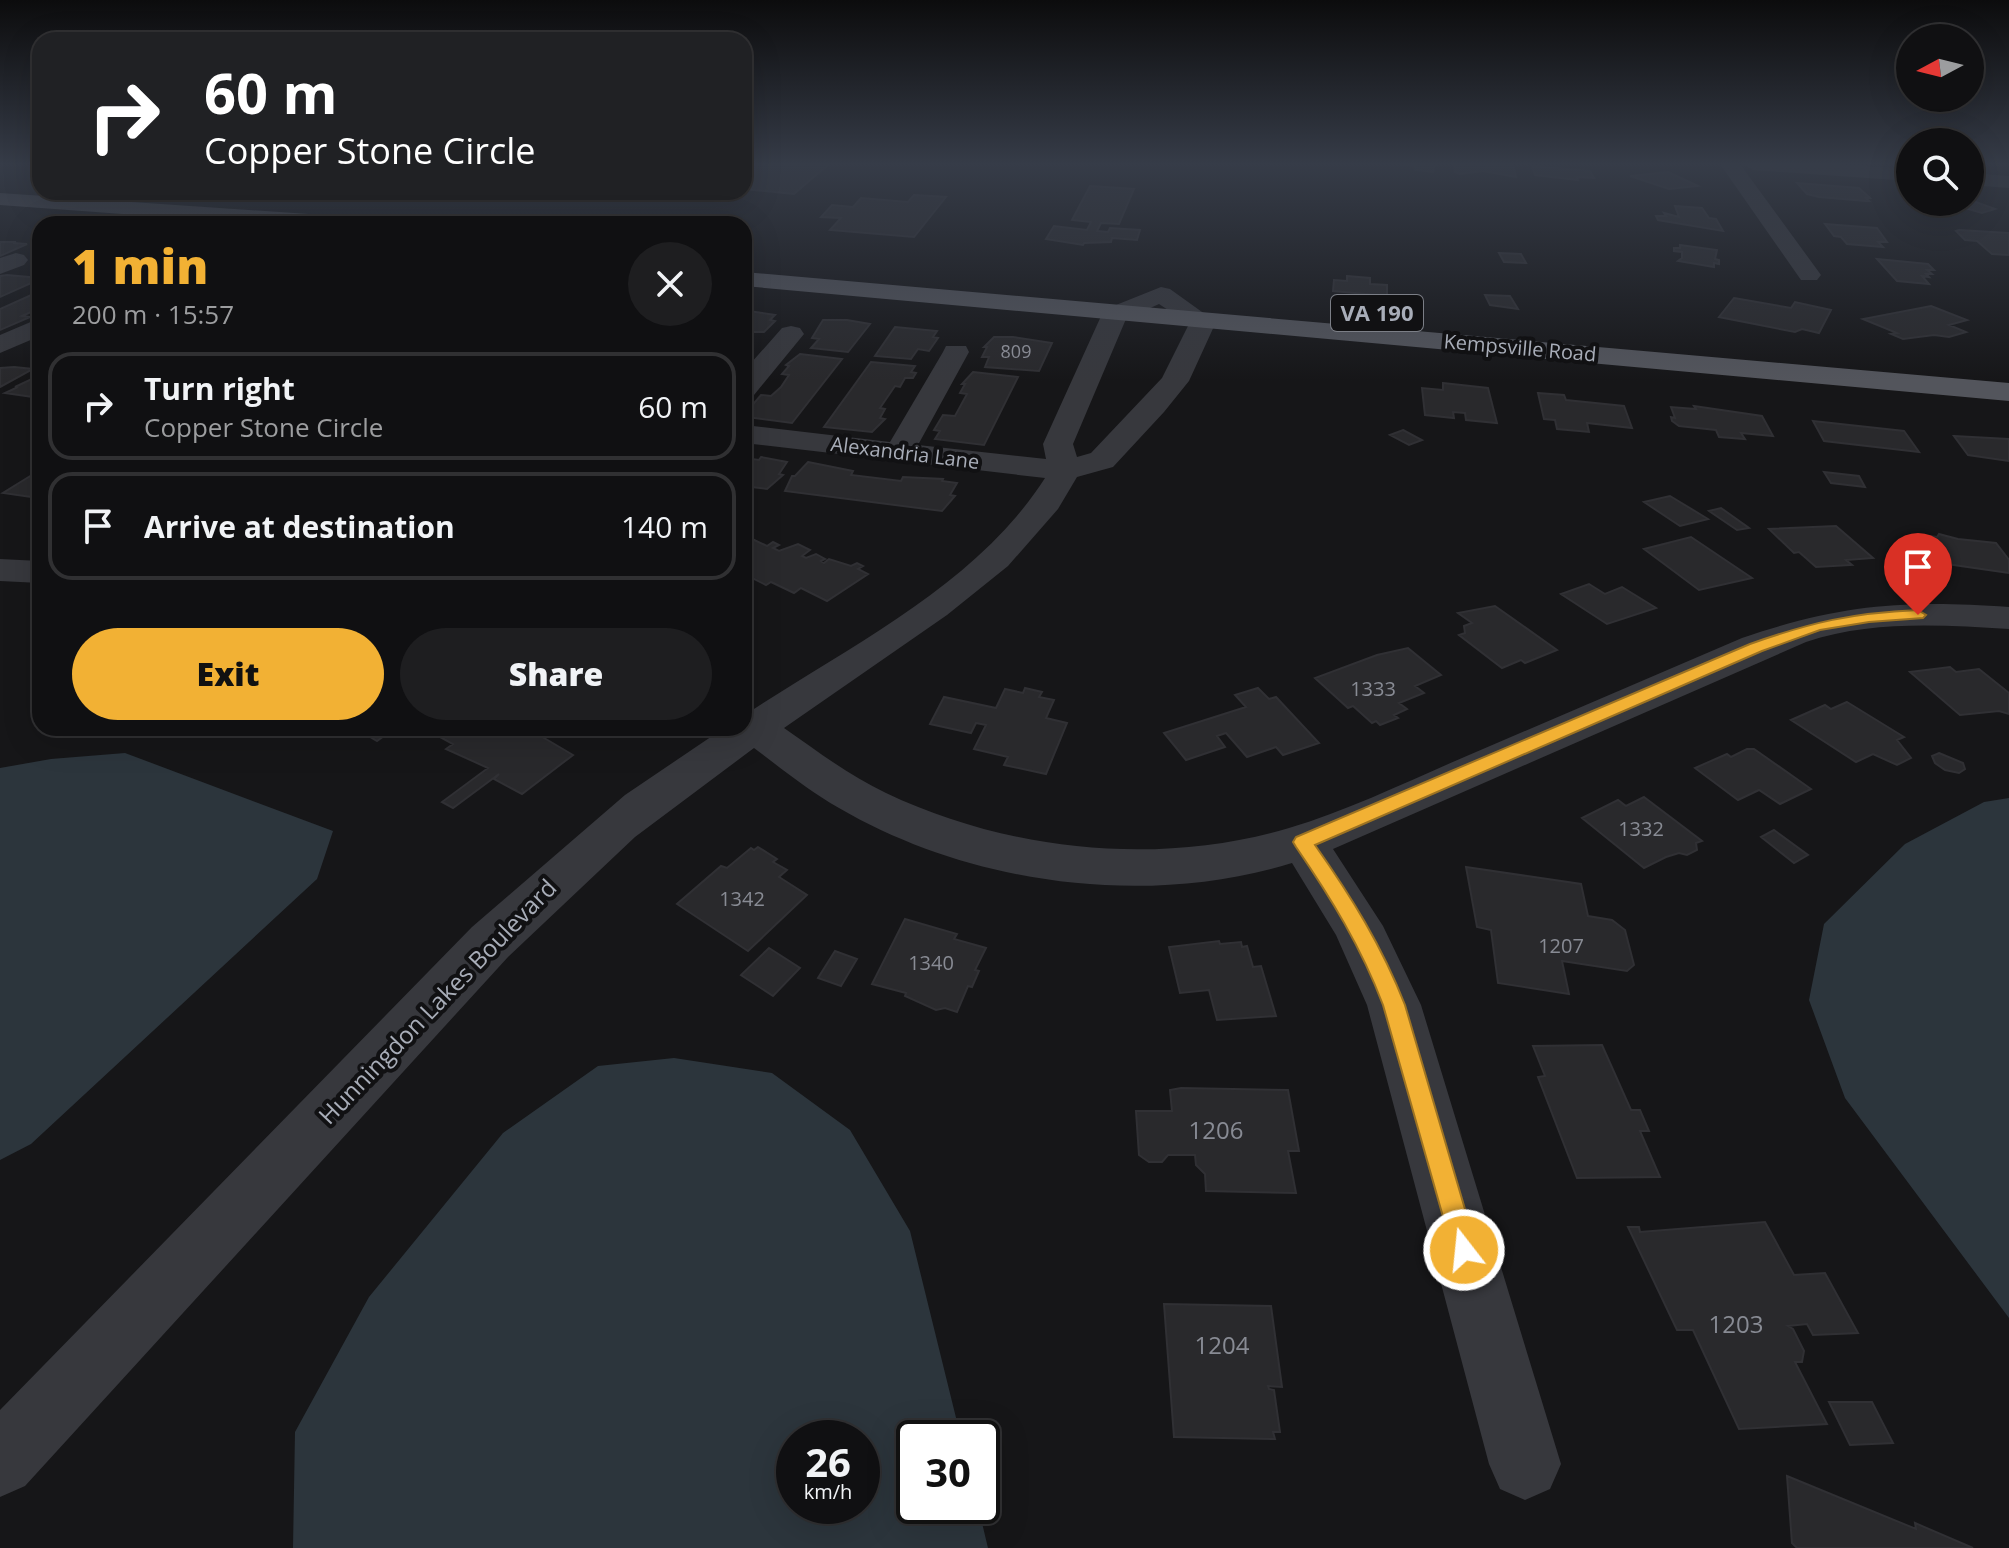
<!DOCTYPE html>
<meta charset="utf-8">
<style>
:root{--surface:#101012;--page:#1e1e20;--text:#f1f3f6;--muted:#9c9d9f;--line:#303032;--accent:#f2b134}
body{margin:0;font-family:"Open Sans",sans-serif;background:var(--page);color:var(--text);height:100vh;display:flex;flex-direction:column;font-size:30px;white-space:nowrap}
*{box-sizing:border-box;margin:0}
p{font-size:26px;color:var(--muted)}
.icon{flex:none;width:44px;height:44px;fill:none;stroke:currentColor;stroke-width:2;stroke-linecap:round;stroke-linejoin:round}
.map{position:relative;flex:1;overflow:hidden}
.details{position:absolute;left:32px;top:216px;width:720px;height:520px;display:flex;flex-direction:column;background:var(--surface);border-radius:24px;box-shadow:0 8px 32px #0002,0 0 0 2px var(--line)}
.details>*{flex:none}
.hud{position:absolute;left:32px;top:32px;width:720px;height:168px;border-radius:24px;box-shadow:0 8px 32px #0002,0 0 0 2px var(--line);background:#202124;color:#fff;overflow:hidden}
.needle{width:52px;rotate:263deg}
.fabs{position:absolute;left:1896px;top:24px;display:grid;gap:16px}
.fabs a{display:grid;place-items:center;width:88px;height:88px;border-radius:50%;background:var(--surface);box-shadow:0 8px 32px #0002,0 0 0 2px var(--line);font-size:40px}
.speed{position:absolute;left:776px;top:1420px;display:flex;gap:16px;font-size:40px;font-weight:700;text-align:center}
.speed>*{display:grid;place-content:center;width:104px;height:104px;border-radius:50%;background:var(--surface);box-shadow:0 8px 32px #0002,0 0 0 2px var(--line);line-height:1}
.speed small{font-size:20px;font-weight:400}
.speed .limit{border:4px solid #111;border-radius:12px;background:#fff;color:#111}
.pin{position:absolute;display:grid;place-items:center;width:68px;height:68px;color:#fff;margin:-82px -34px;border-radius:50% 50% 50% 0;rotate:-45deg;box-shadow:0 0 8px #0007}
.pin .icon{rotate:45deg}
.me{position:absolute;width:88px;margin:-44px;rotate:344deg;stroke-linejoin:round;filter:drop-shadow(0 0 6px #0008)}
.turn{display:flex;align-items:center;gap:28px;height:168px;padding:0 40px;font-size:36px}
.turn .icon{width:104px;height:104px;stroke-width:2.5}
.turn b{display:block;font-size:56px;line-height:68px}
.round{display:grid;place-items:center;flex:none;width:84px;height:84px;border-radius:42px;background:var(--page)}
.overview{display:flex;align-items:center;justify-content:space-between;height:136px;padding:0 40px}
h1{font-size:48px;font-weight:800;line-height:60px;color:var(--accent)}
.cta{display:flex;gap:16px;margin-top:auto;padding:16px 40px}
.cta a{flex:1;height:92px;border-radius:48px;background:var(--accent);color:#111;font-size:32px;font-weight:800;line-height:92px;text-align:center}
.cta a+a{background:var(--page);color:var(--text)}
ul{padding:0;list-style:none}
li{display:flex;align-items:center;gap:24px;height:108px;margin:0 16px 12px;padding:0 24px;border:4px solid var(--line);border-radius:24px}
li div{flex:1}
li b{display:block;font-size:30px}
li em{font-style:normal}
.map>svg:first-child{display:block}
</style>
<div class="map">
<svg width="2009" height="1548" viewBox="0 0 2009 1548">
<rect width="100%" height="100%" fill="#161618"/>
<path fill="#2c353c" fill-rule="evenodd" d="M125,753l208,78 -16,48 -286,265 -31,16v-392l51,-9z
M2009,798v520l-164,-220 -36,-98 15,-76 81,-80 79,-42z
M674,1058l98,15 78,57 60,101 51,207h-47v68h64l10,42h-695l2,-116 74,-135 134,-164 95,-67zM794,1438h68v68h-68z"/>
<path fill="#29292c" stroke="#303034" stroke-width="2" d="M744,164h85l-35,30 -50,-5z
M1401,164h34l-2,8 -18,-2 1,-3z
M1454,164h59l3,13 -33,-6 -23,3 -5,-2z
M1532,166l58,5 4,7 -17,-1 1,3 -43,-5z
M1668,172l30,14 -29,3 -39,-13z
M1797,183l62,5 11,10h-4l3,3h-3l-47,-4 -12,-3z
M1090,186l44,3 -15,35 -18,-1 -4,8 11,1 2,-4 30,2 -3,10 -25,-2 -1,4 -27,1 -1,2 -37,-6 8,-13 33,4 4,-8 -19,-2z
M914,195l32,2 -32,40 -84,-7 11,-12 -20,-1 11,-12 21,2 8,-9 47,4z
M1970,200l25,9 -13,4 -38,-11z
M1675,206l27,2 7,10 7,1 7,12 -65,-11 -2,-4h10l-2,-3 15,4z
M1825,224l52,4 10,14h-9l5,5 -36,-3 -6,-7 -7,-1z
M1959,230l50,3v22l-17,-1 -15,-13 -12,-1 -9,-9z
M0,242h16l-3,1 14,1 -27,12z
M1680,245l37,5 -2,9 4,1v4l-5,-1v4l-36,-6 4,-3v-6l-8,-1v-3h6z
M1499,253l22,1 5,9 -22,-1z
M1877,259l51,5 6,6h-7l5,4h-6l3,3 -7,-1 7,8 -32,-3z
M7,275l33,3v1l-40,18v-21z
M1347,276l23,2v6l17,1v11l-54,-5 1,-11 13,1z
M40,291v17l-18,8 8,1 -30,13v-21z
M1485,295l25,1 8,13 -28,-4z
M1734,298l57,10 4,-6 36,8 -12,23 -17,-4 -7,3 -76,-15z
M1931,306l36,14 -18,5 17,7 -17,5 -15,-2 -31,4 -12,-5 6,-1 -34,-14z
M749,311l26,4 -5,5 5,1 -11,11h-11l-9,9v-29z
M823,320h24l23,4 -22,28 -37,-4 8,-9 -7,-1z
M895,327l42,4 -4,6 5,1 -9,13 -11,-2 -7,10 -36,-3z
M994,337h19l39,6 -13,28 -54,-4 4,-10h-7l5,-10h-3z
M800,354l42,5 -50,64 -45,-6 6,-7 -4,-1 12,-14 10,1 10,-9 8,-12 -7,-1 7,-8 -3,-1z
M871,362l44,4 -4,6 5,1 -3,5h-8l-5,9 -5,-1 -15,22 5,1 -5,9 5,1 -13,13 -48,-5z
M14,367l19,2 -33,18v-19z
M973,372l45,5 -34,68 -49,-6 5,-8 -6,-1 9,-15 12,1 12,-22 -7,-1 5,-9h-3z
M40,375v23l-35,-5 13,-6h-3z
M1443,383l45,5 9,35 -31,-3 -1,-7 -12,-1 1,6 -29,-3 -3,-27 21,2z
M1538,393l26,2 2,5 58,6 8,22 -45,-5 2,9 -32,-3 -2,-9 -11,-1z
M1694,406l68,10 11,20 -32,-3 4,6 -26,-2 -3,-7 -37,-4 -7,-5 -1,-4 4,1 -4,-11 25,2z
M1813,421l91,10 15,21 -95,-11z
M1403,430l19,10 -13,5 -19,-10z
M1954,436l55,3v22l-41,-6z
M761,457l26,5 -8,12 4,1 -16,14 -23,-3v-28l15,2z
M808,462l45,9 -2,4 50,6 2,-4 40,2 -1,2 15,2 -7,12 5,1 -13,15 -157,-20 7,-15h3z
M40,470l-1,28 -36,-5z
M1824,472l35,4 6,11 -34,-4z
M1670,496l38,23 -28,7 -36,-24z
M1721,508l28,20 -12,2 -28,-19z
M1836,526l37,32 -27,2 6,5 -36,2 -17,-15 -5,1 -25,-24z
M1939,534l19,5 38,4 13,17v13l-62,-9 -17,-28 7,1z
M1691,537l61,41 -53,12 -55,-41z
M750,538l17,8 6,-4 6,3 -6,3 6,3 19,-7 12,6 -8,6 4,2 10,-4 9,5 -4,2 3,2 5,-4 22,7 6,-3 6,3 -5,3 10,5 -41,27 -26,-13 -7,5 -23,-11 -5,3 -22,-11v-33z
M1589,584l16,10 17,-7 34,21 -49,16 -46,-30z
M1495,606l62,44 -32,13 -4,-3 -19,8 -43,-33 6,-2 -1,-7 8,-3 -14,-10z
M1408,648l33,27 -26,11 9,7 -25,10 8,6 -13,6 4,3 -18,7 -4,-4 -4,2 -19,-17 -5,2 -33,-30 62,-23z
M1950,667l6,5 23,-3 30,24v21l-10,-3 -39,4 -50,-43z
M1025,688l17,4 -3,5 15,3 -8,18 21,5 -21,51 -42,-9 4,-8 -34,-8 12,-24 -10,-2 -5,10 -41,-9 14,-27 52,11 9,-19 18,4z
M1258,688l11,11 7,-2 43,46 -36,12 -7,-8 -29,10 -21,-24 -9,3 8,11 -39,13 -22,-27 82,-26 -11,-12z
M1847,702l57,35 -7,3 14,18 -14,7 -24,-11 -17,8 -65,-42 34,-15 6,4z
M359,728h36l-18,13 -20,-12z
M412,728h115l46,27 -51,39 -28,-15 5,-5 -46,34 -11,-6 46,-34 -42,-19 7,-5 -22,-12 -5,4z
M1747,749h7l57,40 -31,15 -21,-14 -21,10 -43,-32 32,-14 4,3z
M1939,753l24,10 2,6 -6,4 -14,-3 -10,-7 -3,-7z
M1644,797l58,44 -6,2 1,7 -10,5 -8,-2 -13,4 -22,11 -62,-50 36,-18 8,6z
M1774,830l34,25 -14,8 -33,-26z
M758,847l19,12 -4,3 14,8 -8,7 28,18 -59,56 -71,-47 44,-38 6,2 24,-20 3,2z
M1466,867l115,17 7,32 24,4 13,10 9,35 -7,6 -65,-10 7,33 -71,-11 -7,-53 -14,-3z
M905,919l52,15 -3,5 32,9 -11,22 4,1 -7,16 -4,-1 -11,26 -12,-4 -9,2 -31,-14 1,-3 -34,-9z
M1219,941l1,3 21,-2 1,5 5,-1 6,21 8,-1 15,50 -59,4 -8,-30 -29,3 -11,-46z
M769,948l31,20 -27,28 -32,-21z
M835,951l22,8 -16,27 -23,-8z
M1602,1045l29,65h9l9,21h-9l20,46 -83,1 -39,-101 7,-1 -12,-30z
M1181,1088l107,2 11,61h-11l8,42 -90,-2 -1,-17 -9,-9 -1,-10h-27l-6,7h-13l-10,-7 -3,-44h36l-2,-21z
M1765,1222l29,53 31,-2 33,60 -45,2 -6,-11 -19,2 5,3 11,22 -2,11h-7l32,62 -88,5 -46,-99h-16l-49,-103h11l1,5z
M1164,1304l107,2 11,81 -14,-1 1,3 5,1 6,42h-7l2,7 -101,-2z
M1829,1402h43l21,41 -43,2z
M1787,1476l129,53 -1,-6 58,25h-176l-5,-5z"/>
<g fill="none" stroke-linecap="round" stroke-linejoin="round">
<path fill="#37383d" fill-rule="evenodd" d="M1720,164h20l81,111 -4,5h-16z
M1743,164h95l72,5v12l-157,-11z
M1970,173l39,3v12l-39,-3z
M16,253l8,2 4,5 -4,5 -24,9v-16z
M1161,287l9,2 46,33 -27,59 -25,31 -51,55 -36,10 -19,32 -50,57 -61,49 -163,113c33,23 66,48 102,65 122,58 272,74 403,35 61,-18 121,-48 180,-73 91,-39 182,-78 273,-117 100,-34 162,-38 267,-31v22c-68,-4 -137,-9 -203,13l-473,207 50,77 38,79 140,459 -11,25 -25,11 -25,-11 -11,-25 -122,-459 -31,-70 -44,-72c-146,45 -321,22 -453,-55 -30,-17 -57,-39 -85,-60l-119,89 -127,120 -483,529 -25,11v-87l472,-483 153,-132 99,-67h20v-22l10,3c101,-66 224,-126 291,-231l-301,-35v-18l146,17 53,-90 3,-6h20l3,6 -51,93 128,14 -3,-15 59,-130 4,-5zM1159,304l30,20 -27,54 -71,75 -14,4 -4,-13 53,-125z
M40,318v18l-40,17v-18z
M791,326l9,2 4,6 -50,61 -10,3v-27l38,-43z
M0,559l40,2v22l-40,-2z"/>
<path fill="#53555c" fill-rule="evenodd" d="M0,193l352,24 11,7h-102l-261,-19z
M744,272l1265,111v18l-1265,-115z"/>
</g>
<linearGradient id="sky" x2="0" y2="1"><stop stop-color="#0c0c0d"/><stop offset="0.43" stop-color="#363c48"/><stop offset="1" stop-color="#363c48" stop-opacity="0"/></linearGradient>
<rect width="2009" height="381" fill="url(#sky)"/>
<path fill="#f2b134" stroke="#9d7322" stroke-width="2" d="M1918,610l8,5 -3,3 -54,4 -49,8 -58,21 -447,194c36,51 67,101 90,160l72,245 -4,9 -9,4 -9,-4 -72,-254c-22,-58 -52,-107 -87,-158l-3,-5 3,-5 454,-193c62,-22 102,-31 168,-34z"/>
<g text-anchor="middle" stroke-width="8" stroke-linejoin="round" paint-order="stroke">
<g font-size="18" fill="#888b94">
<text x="1016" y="358">809</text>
</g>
<g font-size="20" fill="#a8adb8" stroke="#111113">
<text transform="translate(1520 348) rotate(5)" y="7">Kempsville Road</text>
<text transform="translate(905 453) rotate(7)" y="7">Alexandria Lane</text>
</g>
<g font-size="20" fill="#888b94">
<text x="1373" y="696">1333</text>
<text x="1641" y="836">1332</text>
<text x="742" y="906">1342</text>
<text x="1561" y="953">1207</text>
<text x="931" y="970">1340</text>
</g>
<rect fill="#111113" stroke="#7b7e86" stroke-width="2" x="1331" y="295" width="92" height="36" rx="6"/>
<g font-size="22" font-weight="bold" fill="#a8adb8">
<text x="1377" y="321">VA 190</text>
</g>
<g font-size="24" fill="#a8adb8" stroke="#111113">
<text transform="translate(438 1002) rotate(-46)" y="8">Hunningdon Lakes Boulevard</text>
</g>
<g font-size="24" fill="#888b94">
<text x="1216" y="1139">1206</text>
<text x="1736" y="1333">1203</text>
<text x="1222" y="1354">1204</text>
</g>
</g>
</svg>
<div class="fabs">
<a><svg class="needle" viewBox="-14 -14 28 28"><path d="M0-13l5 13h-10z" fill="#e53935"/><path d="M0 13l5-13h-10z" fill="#9c9d9f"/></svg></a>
<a><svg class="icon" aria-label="search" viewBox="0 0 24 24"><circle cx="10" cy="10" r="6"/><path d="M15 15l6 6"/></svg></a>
</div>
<div class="speed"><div>26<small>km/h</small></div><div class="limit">30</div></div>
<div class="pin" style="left:1918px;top:615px;background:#d93025"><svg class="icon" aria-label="arrive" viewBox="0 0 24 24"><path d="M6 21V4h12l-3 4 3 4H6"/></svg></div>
<svg class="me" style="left:1464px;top:1250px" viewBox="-20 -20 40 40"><circle r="17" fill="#f2b134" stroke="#fff" stroke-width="3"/><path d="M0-11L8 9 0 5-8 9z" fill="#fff"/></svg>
<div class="hud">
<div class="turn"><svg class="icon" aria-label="right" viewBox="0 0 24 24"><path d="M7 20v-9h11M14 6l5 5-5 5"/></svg><div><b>60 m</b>Copper Stone Circle</div></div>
</div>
<section class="details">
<div class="overview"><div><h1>1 min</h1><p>200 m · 15:57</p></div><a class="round"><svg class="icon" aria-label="close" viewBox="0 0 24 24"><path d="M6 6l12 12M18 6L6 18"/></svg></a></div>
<ul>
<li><svg class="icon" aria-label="right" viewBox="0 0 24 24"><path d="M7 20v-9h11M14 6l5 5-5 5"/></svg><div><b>Turn right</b><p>Copper Stone Circle</p></div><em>60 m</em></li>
<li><svg class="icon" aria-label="arrive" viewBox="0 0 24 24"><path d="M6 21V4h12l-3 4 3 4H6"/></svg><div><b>Arrive at destination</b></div><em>140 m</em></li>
</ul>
<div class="cta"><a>Exit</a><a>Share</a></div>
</section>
</div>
